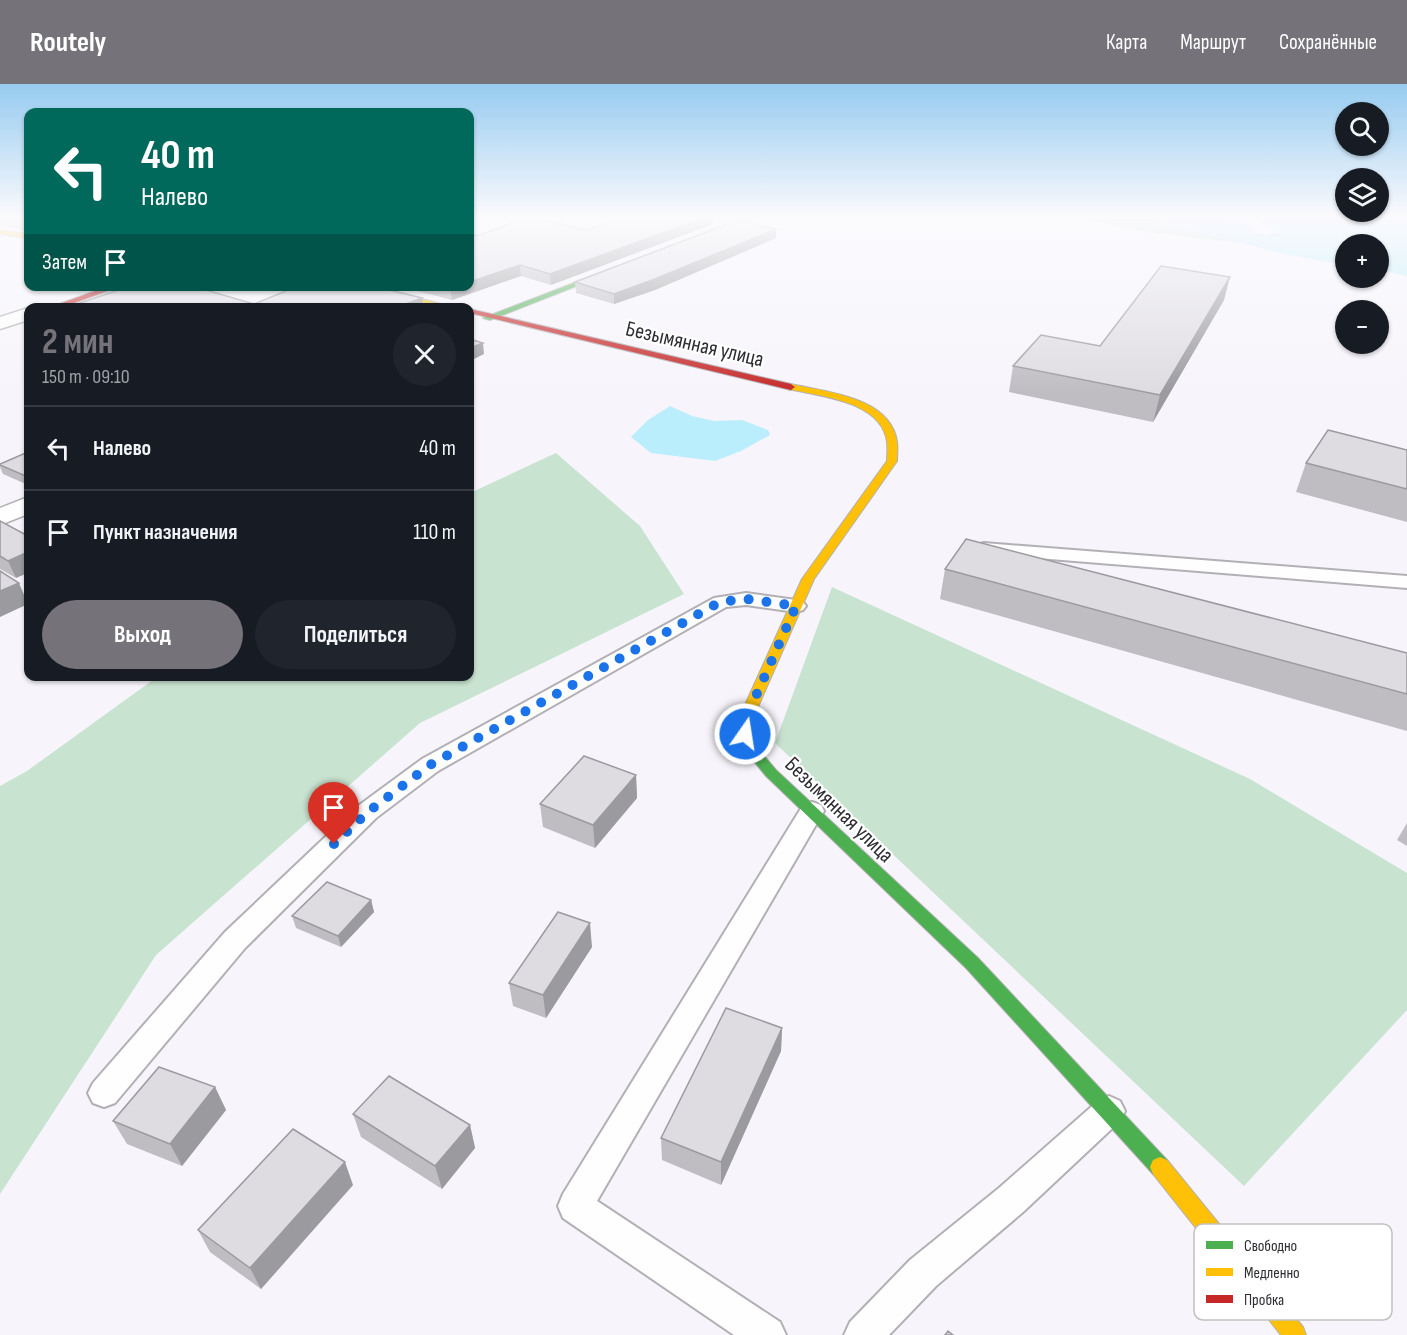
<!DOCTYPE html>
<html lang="ru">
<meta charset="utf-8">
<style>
:root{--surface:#171b24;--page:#20242c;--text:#f1f3f6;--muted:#9ea1a6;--line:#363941;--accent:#757379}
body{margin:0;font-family:"Sofia Sans Condensed",sans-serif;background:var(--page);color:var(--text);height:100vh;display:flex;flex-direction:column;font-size:22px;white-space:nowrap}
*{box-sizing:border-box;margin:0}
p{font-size:20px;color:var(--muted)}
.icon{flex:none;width:33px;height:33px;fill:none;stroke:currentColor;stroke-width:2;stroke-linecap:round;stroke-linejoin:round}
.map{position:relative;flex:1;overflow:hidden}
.side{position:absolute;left:24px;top:219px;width:450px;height:378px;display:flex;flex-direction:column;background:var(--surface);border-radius:12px;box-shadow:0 2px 4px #0004}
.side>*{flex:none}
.guide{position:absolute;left:24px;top:24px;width:450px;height:183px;border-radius:12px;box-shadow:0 2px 4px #0004;background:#00695c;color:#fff;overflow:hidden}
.tools{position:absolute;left:1335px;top:18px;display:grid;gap:12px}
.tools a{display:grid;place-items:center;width:54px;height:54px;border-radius:50%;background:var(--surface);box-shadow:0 2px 4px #0004;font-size:30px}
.pin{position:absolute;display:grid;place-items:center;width:51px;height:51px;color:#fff;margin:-62px -26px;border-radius:50% 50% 50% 0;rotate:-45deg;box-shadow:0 0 6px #0007}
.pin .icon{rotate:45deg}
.me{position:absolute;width:66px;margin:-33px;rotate:13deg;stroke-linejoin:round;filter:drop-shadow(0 0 4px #0008)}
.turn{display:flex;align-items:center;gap:21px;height:126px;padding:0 18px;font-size:27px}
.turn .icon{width:78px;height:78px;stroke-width:2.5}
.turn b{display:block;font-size:42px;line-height:51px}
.then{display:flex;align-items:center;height:57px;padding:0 18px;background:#0003;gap:12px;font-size:22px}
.round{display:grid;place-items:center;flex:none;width:63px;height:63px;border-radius:32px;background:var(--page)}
.summary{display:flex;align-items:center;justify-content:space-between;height:102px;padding:0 18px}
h1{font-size:36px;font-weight:700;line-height:45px;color:var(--accent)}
.button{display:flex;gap:12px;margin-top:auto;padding:12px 18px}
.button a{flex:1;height:69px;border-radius:36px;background:var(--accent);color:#fff;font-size:24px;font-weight:700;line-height:69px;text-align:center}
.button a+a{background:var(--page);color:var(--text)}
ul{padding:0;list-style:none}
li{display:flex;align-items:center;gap:18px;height:84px;padding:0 18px;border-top:2px solid var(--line)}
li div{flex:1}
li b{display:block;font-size:22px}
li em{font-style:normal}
header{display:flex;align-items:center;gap:36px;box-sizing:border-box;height:84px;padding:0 30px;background:var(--accent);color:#fff}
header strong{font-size:28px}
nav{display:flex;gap:33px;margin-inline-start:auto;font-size:21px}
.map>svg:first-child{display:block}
</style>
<header>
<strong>Routely</strong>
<nav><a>Карта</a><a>Маршрут</a><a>Сохранённые</a></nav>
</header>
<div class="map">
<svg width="1407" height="1251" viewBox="0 0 1407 1251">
<rect width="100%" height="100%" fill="#f7f5fb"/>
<path fill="#c8e3cf" d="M1073,134h76l31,8 -15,1 51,8 9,4 18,4 -88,-10z
M556,369l84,73 44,68 -264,129 -264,232 -156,239v-408l27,-15 130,-94 313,-1v-183z
M832,503l418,192 157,94v137l-163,176 -469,-443z"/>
<path fill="#bbeefc" d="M1149,134c27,-1 78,-5 103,8l2,5 12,4 10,-3 -13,-8 1,-6c45,0 100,-6 143,5v53l-28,-6 -1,-26h-32l-1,21 -61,-11 -59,-15 -9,-4 -58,-9h21l-14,-5 -27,-2z
M670,322l22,10 22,5 28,-1 26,10 2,5 -29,16 -26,10 -64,-8 -20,-16 17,-17z"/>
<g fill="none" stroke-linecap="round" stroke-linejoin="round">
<g stroke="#b2b0b5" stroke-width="4">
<path id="lane" d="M984,459l423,33v12l-430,-35 -2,-4 2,-4z
M746,509l50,7 7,2 3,4 -3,4 -7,2 -50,-7 -20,2 -288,164 -62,47 -131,130 -130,155 -11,4 -11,-4 -5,-10 5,-10 132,-151 133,-126 64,-47 292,-161z
M812,718l9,3 3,6 -227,390 183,121 6,13h-52l-171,-117 -5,-12 5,-12 240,-389z
M1109,1012l11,5 5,10 -5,10 -97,91 -87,74 -47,49h-45l6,-13 60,-62 89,-72 99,-87z"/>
</g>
<g stroke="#b2b0b5" stroke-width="3">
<path id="street" d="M28,224v12l-28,9v-12z
M28,413v17l-28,11v-17z"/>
</g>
<g stroke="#b2b0b5" stroke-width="2">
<path id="fast" d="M618,182l2,1v2l-130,51 -7,-2z
M747,646l5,1 9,21 15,18 202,188 189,202 3,7 -3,7 -7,3 -7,-3 -187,-206 -200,-192 -18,-22 -8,-20z"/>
</g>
<g stroke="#b2b0b5" stroke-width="2">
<path id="slow" d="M743,134h9l-50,19 -5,-1z
M0,146l28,4v4l-28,-4z
M358,202h14l84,22h-15z
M791,300c35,8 100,13 106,58 1,6 0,13 0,19l-83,118 -60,137v18l-7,4 -7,-4v-18l62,-137 85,-118c0,-6 1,-13 0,-19 -5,-41 -68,-46 -99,-53l-1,-2z
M1160,1073l7,3 136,167 3,8h-25l-128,-161 -3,-7 3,-7z"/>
</g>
<g stroke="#b2b0b5" stroke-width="2">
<path id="jam" d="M109,202h12l-61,22h-12z
M470,225l321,75 4,3 -4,3 -321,-77z"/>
</g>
<use href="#lane" fill="#fefefe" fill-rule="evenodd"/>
<use href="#street" fill="#fefefe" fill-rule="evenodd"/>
<use href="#fast" fill="#4caf50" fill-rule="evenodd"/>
<use href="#slow" fill="#ffc107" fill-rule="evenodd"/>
<use href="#jam" fill="#c62828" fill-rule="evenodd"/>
</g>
<path fill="#bfbdc2" d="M0,134h28v12l-28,-4z
M624,134h89v6l-162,61 -30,-9 -69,24 -54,-14h72l7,-50 110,-6z
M776,145v9l-121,52 -41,14 -38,-11 -1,-11z
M1224,216l-71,122 -144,-30 4,-26 87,-20z
M77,220h177l170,4h-346z
M1407,366v72l-111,-30 10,-29z
M28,368v33l-25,-11 -3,-7v-3z
M0,437l16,57 -16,-9z
M945,485l462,84v78l-467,-132z
M636,691l1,23 -42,50 -52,-21 -3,-23z
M1407,739v23l-10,-6z
M371,816l3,12 -33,35 -45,-19 -4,-12z
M592,863l-46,71 -33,-12 -4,-23z
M782,944l-1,23 -60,134 -59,-25 -1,-22z
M215,1003l11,23 -44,56 -55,-22 -14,-23z
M353,1030l117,11 5,23 -33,41 -81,-52z
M353,1101l-92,104 -51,-37 -12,-22z"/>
<path fill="#9b9a9e" d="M703,134h10v6l-162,61 -1,-11z
M776,145v9l-121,52 -41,14v-10z
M520,181l1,11 -69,24 -2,-11 7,-3h13v-4z
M1230,193l-6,23 -71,122 7,-27z
M422,214l2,10h-20l-1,-3z
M483,259l1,11 -14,7v-13z
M28,468v21l-12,5 -8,-17z
M19,499l9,21 -28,13v-26z
M636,691l1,23 -42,50 -2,-23z
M371,816l3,12 -33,35 -3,-11z
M590,839l2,24 -46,71 -3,-23z
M782,944l-1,23 -60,134v-23z
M215,1003l11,23 -44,56 -12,-22z
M470,1041l5,23 -33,41 -7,-23z
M345,1078l8,23 -92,104 -11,-21z"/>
<path fill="#dedce1" stroke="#9b9a9e" stroke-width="1.5" d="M527,134h7l53,12 37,-12h79l-153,56 -30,-9 -50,17v-48l7,2z
M738,136l38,9 -121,50 -41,15 -39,-12z
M1161,182l69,11 -70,118 -147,-29 28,-31 59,11z
M130,202h62l62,18 44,-18h75l49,12 -19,7 10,3h-322l-14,-4z
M440,202h17l-7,3z
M470,255l13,4 -13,5z
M1328,346l79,20v39l-101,-26z
M28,368v25l-28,-12v-1z
M0,437l28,15v16l-20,9 -8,-5z
M966,455l441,114v41l-462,-125z
M0,487l19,12 -19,8z
M584,672l52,19 -43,50 -53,-21z
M327,798l44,18 -33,36 -46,-20z
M558,828l32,11 -47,72 -34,-12z
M726,924l56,20 -61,134 -60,-24z
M159,983l56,20 -45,57 -57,-23z
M389,992l81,49 -35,41 -82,-52z
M293,1045l52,33 -95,106 -52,-38z
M948,1247l5,4h-8z"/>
<linearGradient id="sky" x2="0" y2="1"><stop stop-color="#96cbf0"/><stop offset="0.43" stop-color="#fbfafd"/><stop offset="1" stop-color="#fbfafd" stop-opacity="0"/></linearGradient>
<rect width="1407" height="309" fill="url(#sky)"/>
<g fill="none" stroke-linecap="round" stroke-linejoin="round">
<path stroke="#1a73e8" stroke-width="10" stroke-dasharray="0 18" d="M334,760l34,-32 62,-47 290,-163 26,-3 50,7 -49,110 -2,18"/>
</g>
<g text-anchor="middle" stroke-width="4.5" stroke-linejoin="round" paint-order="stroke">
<g font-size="22" fill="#2f2d33" stroke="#fff">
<text transform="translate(695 259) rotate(13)" y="8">Безымянная улица</text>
<text transform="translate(840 725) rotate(44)" y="8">Безымянная улица</text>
</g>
</g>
<rect x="1194" y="1140" width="198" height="96" rx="9" fill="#fff" stroke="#c1c0c2" stroke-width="1.5"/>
<rect x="1206" y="1157" width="27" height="8" fill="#4caf50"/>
<rect x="1206" y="1184" width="27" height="8" fill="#ffc107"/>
<rect x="1206" y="1211" width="27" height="8" fill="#c62828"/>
<g font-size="16" fill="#2f2d33">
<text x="1244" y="1167">Свободно</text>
<text x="1244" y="1194">Медленно</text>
<text x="1244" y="1221">Пробка</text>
</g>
</svg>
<div class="tools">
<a><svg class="icon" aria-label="search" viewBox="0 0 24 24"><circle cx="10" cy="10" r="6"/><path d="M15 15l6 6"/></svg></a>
<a><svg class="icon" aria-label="layers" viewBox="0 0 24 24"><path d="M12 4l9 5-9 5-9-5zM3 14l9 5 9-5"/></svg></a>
<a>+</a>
<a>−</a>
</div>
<div class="pin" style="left:334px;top:760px;background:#d93025"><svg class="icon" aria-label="arrive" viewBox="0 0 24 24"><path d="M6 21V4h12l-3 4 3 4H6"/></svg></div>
<svg class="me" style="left:745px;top:650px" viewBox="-20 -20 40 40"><circle r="17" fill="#1a73e8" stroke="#fff" stroke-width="3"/><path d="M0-11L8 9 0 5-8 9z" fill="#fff"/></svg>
<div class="guide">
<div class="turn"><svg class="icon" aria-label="left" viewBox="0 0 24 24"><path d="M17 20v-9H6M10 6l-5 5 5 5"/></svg><div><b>40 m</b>Налево</div></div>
<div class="then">Затем<svg class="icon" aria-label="arrive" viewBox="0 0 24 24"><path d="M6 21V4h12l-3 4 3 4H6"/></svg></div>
</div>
<section class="side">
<div class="summary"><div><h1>2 мин</h1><p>150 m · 09:10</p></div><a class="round"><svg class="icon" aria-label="close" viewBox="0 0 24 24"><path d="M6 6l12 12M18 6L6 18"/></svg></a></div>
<ul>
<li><svg class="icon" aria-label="left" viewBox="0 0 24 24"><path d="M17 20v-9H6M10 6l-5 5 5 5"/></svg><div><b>Налево</b></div><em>40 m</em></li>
<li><svg class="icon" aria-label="arrive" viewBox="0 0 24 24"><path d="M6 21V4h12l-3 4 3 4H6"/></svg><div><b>Пункт назначения</b></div><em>110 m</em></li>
</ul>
<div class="button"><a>Выход</a><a>Поделиться</a></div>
</section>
</div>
